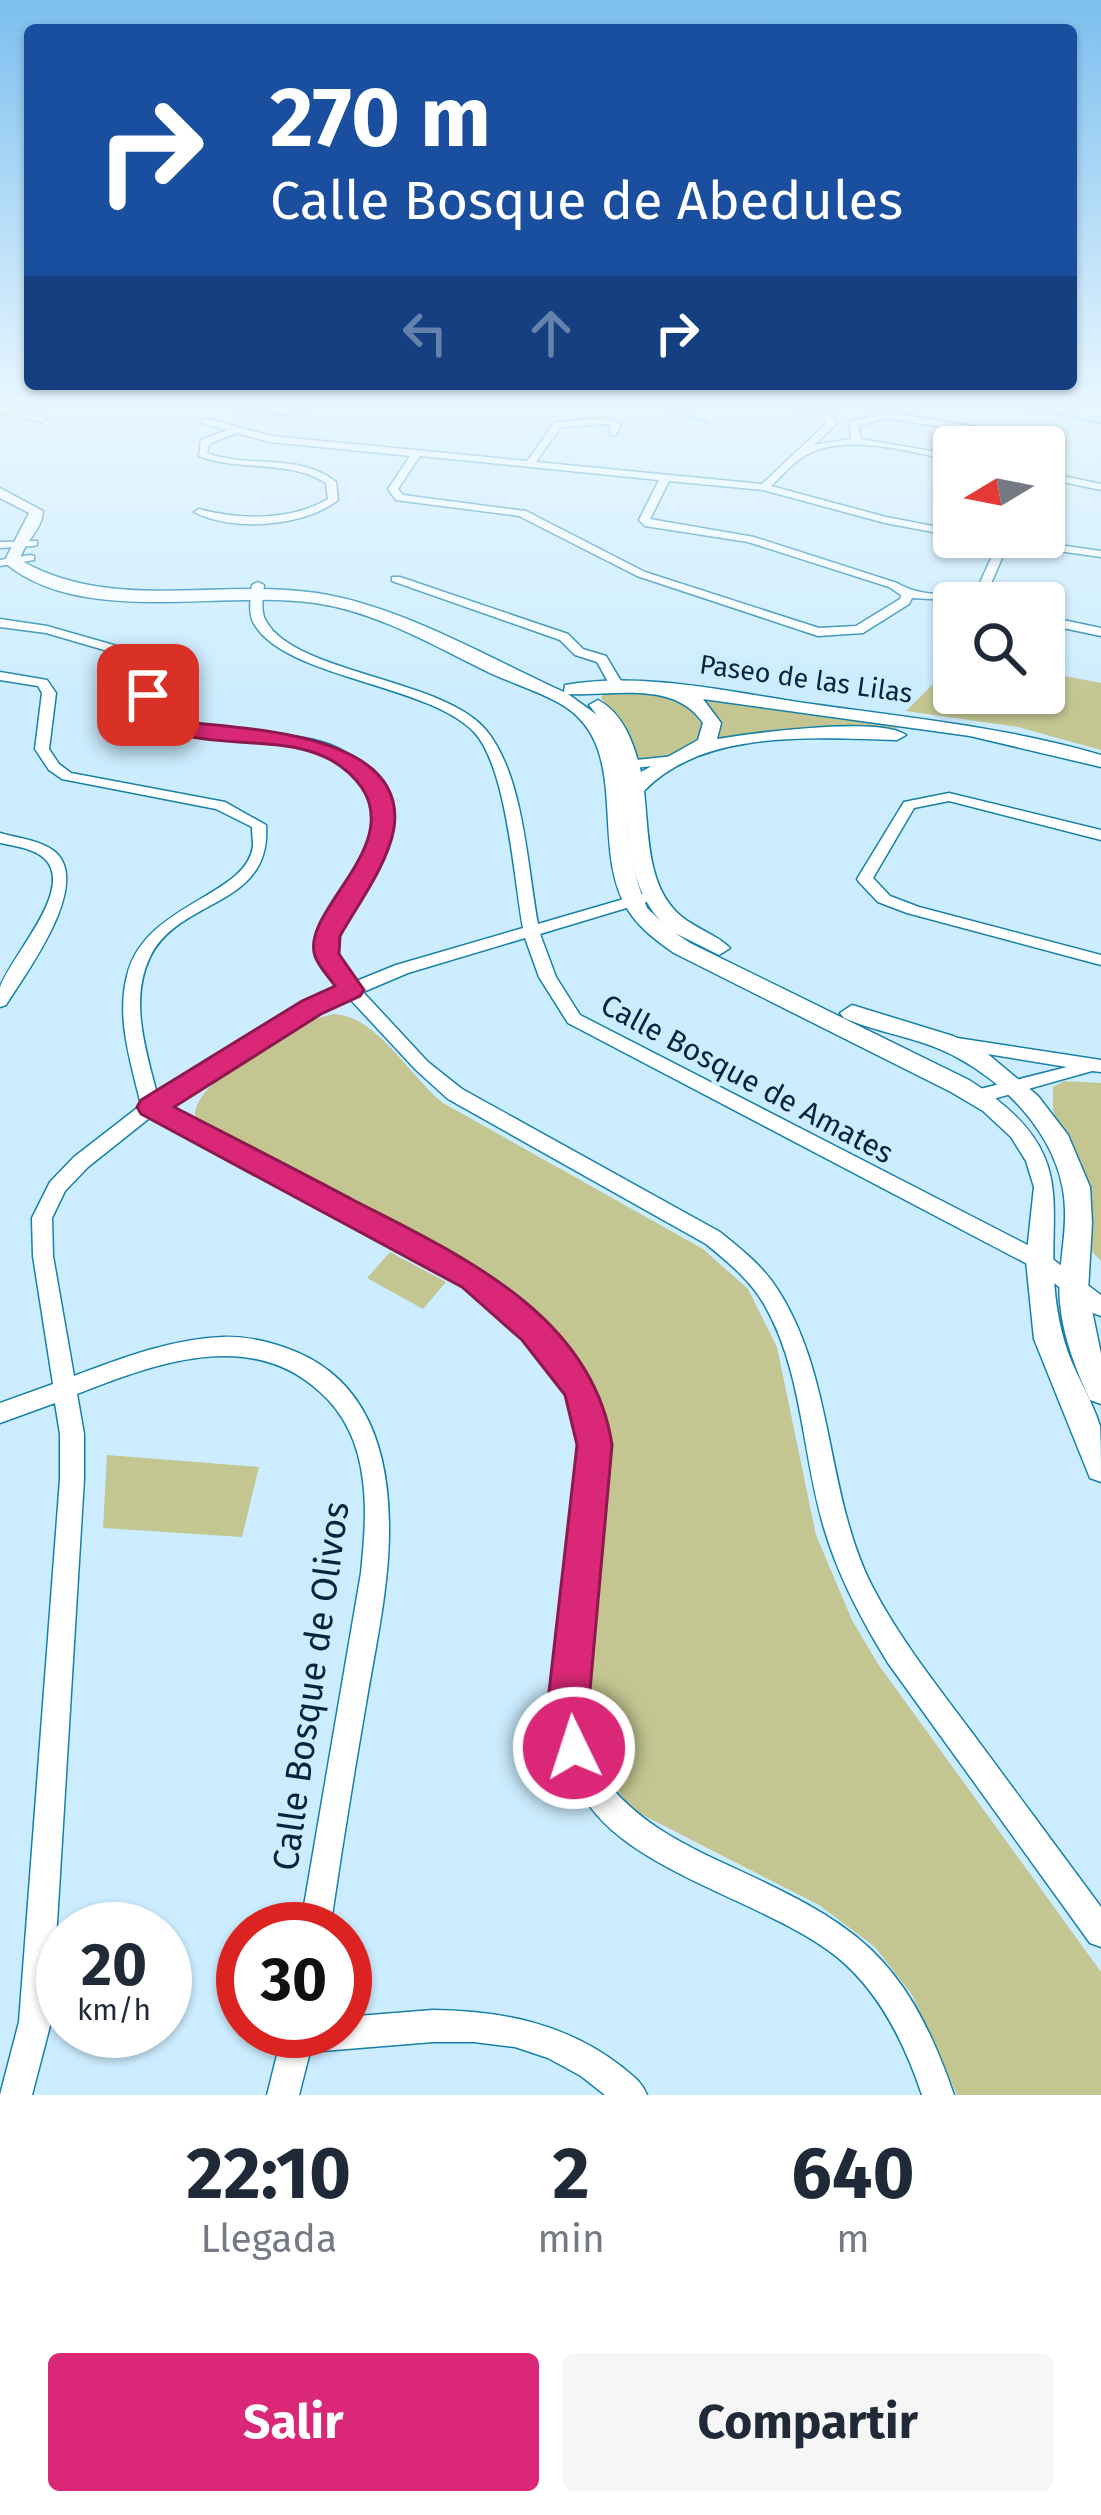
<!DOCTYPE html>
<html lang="es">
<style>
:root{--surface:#fff;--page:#f6f6f7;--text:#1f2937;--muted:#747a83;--accent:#db2777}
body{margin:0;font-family:"Fira Sans",sans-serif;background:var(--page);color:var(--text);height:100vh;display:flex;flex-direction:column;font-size:45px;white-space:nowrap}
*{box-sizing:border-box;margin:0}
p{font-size:39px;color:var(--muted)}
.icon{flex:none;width:66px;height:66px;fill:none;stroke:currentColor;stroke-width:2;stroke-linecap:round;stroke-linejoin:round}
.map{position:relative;height:2095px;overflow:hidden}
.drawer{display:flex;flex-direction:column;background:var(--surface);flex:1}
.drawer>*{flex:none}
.guide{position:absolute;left:24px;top:24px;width:1053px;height:366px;border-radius:12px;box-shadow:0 3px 9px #0004;background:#1a4fa0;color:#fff;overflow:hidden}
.needle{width:78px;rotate:260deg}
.controls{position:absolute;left:933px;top:426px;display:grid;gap:24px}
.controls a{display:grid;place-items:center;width:132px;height:132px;border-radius:12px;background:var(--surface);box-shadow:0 3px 9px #0004;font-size:60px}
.speed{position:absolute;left:36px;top:1902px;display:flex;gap:24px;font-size:60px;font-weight:700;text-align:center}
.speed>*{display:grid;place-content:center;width:156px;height:156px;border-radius:50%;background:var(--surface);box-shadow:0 3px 9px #0004;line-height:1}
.speed small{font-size:30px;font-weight:400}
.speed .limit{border:18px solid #d22;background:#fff;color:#111}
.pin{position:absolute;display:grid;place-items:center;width:102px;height:102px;color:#fff;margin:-51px;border-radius:24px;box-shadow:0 6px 18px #0006}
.me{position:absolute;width:132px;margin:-66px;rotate:356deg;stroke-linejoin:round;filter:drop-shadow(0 0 9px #0008)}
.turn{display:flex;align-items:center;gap:42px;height:252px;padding:0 48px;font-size:54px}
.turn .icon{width:156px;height:156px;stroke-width:2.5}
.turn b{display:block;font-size:84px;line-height:102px}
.lanes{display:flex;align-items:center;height:114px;padding:0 48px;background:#0003;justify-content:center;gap:60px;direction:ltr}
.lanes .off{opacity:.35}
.eta{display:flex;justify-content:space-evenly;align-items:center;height:204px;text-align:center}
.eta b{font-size:72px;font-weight:700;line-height:84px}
.action{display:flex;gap:24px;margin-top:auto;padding:24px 48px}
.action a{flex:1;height:138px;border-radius:12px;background:var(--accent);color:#fff;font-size:48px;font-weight:700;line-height:138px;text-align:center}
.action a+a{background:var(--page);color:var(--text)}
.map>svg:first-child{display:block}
</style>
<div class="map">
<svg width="1101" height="2095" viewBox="0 0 1101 2095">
<rect width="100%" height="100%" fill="#ccedff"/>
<path fill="#c3c691" d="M954,663v30h90v-21l57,11v67l-83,-23 -112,-16z
M655,690l32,13 16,20 -4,17 -25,16 -39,4 -8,-31 -26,-31 4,-6z
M692,695l205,31v5l-107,-2 -74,14 2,-22z
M333,1014c45,2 75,61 110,89l260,146 45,40 29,58 39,188 36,85 26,44 223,308v123h-144l-45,-100 -37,-48 -56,-42 -186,-95 -36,-47 -13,-61 24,-256c-9,-124 -151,-189 -247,-237 -52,-27 -104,-54 -155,-80l-11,-13c-1,-37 89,-78 120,-97z
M1064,1081l37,2v178l-17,-17 -31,-135v-22z
M390,1252l56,30 -23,27 -56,-31z
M107,1455l152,12 -17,70 -139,-9z"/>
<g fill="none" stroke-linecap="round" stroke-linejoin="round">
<path stroke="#569ebf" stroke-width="3" d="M655,402l52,20
M997,402l104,21"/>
<g stroke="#1780a8" stroke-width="3">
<path id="minor" d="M310,402h15l-40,13 -52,-9 5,-3 47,6z
M781,402l32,4 -3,-4h9l18,21 -23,22 37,-6 -1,-17 36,-10 91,15 2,2 -5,3 -88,-14 -28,8 3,13 93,16v6c-43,-9 -115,-31 -154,-2 -10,7 -19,18 -29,27l115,31 68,13v6l-69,-13 -122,-33 -94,-9 -19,38 104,18 143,46c26,16 58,10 87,10l-6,-6 20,-44 -25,-6h30l98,14v6l-93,-13 -18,42 13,12 1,5 -92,-5 -3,6 -46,29 -45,3 -181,-60 -118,-60 -123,-16 -8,-11 22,-33 -140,-14 -33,-9 -28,11 -2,9c43,16 92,-1 129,29l2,18c-34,27 -106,32 -144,12l5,-3c40,11 92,12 129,-10l-2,-16c-38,-24 -86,-11 -127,-27l2,-16 27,-10 -26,-7 -2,-2 5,-3 66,18 256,25 28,-39 53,-4 13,7 -5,10h-6l1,-9 -5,-2 -45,3 -25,35 226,22 65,-61 -8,-10zM420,456l239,24 -20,40 6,6 103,16 141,45 12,8 -1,4 -44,27 -37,2 -174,-56 -119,-61 -123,-16 -5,-6z
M0,407l45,10 2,2 -5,3 -42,-9z
M1044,472l57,12v6l-57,-12z
M37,541v4l-4,1 -33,2v-6z
M30,555l4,1v4l-34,6v-6z
M392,577h8l168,57 15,15 23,7 18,30 -12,3 -15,-27 -22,-7 -15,-15 -168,-59z
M258,582l6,3c-1,11 -4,26 2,36 29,53 177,57 220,109 38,46 41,136 52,194l103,-30h12l2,3 -2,3 -113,34 16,43 24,38 467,240 54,40v21l-8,-3 -60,-46 -465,-244 -29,-46 -14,-39 -117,35 -45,19 65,70 34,27 258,143c22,18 43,34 58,58 57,89 47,203 94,296 27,52 63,97 98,144 44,59 87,118 131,177v40l-11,-4 -202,-280c-26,-42 -50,-87 -64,-135 -22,-73 -21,-157 -60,-224 -15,-25 -36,-42 -58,-60l-258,-145 -32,-29 -67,-72 -32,13 -151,96c59,30 118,61 176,92 45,24 93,46 137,72 50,31 117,99 126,160 7,55 -6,117 -13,172 -7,56 -23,126 13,176 28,39 73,63 116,83 133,61 183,89 233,233h-32c-17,-51 -42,-103 -85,-138 -70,-57 -217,-86 -257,-167 -9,-19 -19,-38 -22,-59 -5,-30 0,-61 4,-91 6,-48 14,-97 18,-145 2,-30 5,-62 -6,-90 -20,-51 -67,-89 -108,-121l-314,-168 -64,51 -23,24 -13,27 1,38 21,120c48,-18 97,-37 149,-39 22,-1 43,4 63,11 78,27 102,98 103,175 1,60 -13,121 -23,181 -13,75 -25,150 -36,225h-30l61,-356c3,-31 6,-62 2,-92 -4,-35 -17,-66 -43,-89 -70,-65 -166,-28 -243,2l7,40v45l-33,543 -19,73h-32l19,-73 41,-543v-45l-5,-31 -55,20v-20l53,-19 -20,-128 -1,-38 18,-36 24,-25 67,-52c-10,-42 -25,-87 -14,-129 17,-73 120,-79 126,-130 0,-6 -1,-13 -1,-19l-36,-18 -154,-30 -13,-9 -14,-21 7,-56 -4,-7 -38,-6v-8l47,8 9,13 -7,56 10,15 12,9 154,29 41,23c6,83 -87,72 -116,132 -21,43 -4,94 7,137l148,-91 35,-15c-67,-73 80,-137 20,-207 -58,-67 -158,-16 -219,-74l5,-35 -4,-11 -96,-28 -46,-6v-8l47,7 105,30 6,16 -3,34c7,5 14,11 23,15 69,28 165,-13 206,76 30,66 -88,124 -30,185l42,-17 127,-37c-9,-48 -16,-161 -49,-196 -47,-49 -192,-54 -221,-110 -5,-11 -2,-26 -1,-37z
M1044,616l57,12v8l-57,-12z
M675,756l5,1v6l-64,7 -7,-4 7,-4z
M949,793l152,37v10l-152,-39 -35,7 -41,70 17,18 29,11 182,48v10l-194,-52 -29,-11 -19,-20 -2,-3 47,-77z
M0,833c17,5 40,7 54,18 40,32 -29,123 -48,154l-6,2c0,-7 0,-13 0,-19 8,-29 76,-98 45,-129 -11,-11 -31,-13 -45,-16z
M957,1038l144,22v12l-9,-1 -113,32 -9,-7 2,-5 95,-24 -116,-19 -3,-4 3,-4z
M433,2010c69,1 133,13 189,57 11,9 20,15 25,28h-42l-24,-19 -33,-18 -33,-11 -41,-5h-41l-123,10 -11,43h-32l16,-64h62v-14z"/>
</g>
<g stroke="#1780a8" stroke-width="3">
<path id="tertiary" d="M0,488l43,23c-1,20 -19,30 -23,49 92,53 197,18 297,33 84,13 170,64 247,99l1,-7c79,-14 168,8 247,19 97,14 194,23 289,51v12l-131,-31 -267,-37 18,24 -4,16c36,-6 162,-23 189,-4l-9,5c-80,-2 -193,-12 -253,51 5,42 2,97 38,126 15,12 35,18 48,31l-11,7 -44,-22 15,10 279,137c132,84 61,138 95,260 8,30 27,56 36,86 1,17 1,39 1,56l-11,-4 -56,-139 -8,-78 8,-74 -8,-26 -15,-24 -28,-26 -32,-19 -277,-139c-17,-12 -35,-25 -46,-43 -40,-63 6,-166 -69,-207 -21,-12 -45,-19 -67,-29 -56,-27 -114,-62 -177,-71 -93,-14 -234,25 -311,-41l25,-49 -29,-15zM568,694c45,2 107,-14 135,29l-5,17 -57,32c-7,-28 -17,-58 -43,-72l-9,5 8,10zM627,816c3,40 7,80 38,109l-18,-17 -1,-3c-13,-29 -17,-57 -19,-89z
M852,1005l101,31 30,14 55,46 30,39 22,52 2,36 -4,68 13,63v50l-11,-4c-14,-30 -27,-63 -30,-97 -3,-31 6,-61 5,-93 -1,-65 -52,-122 -107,-152 -35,-20 -77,-24 -114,-40l-4,-5z"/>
</g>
<use href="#minor" fill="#fff" fill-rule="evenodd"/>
<use href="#tertiary" fill="#fff" fill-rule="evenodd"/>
</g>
<linearGradient id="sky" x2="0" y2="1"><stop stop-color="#7cbfef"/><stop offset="0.58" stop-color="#e8f7ff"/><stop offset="1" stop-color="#e8f7ff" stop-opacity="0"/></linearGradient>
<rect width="1101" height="696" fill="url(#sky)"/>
<path fill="#db2777" stroke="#8e194d" stroke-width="3" d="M148,689l8,2c8,18 7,23 28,31 60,7 224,10 210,106 -6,36 -36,76 -54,108l-1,18 25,36 -4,6 -39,18 -147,93c60,31 121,62 181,94 105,54 238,114 257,244l-23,256 6,47 -6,14 -15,6 -14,-6 -12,-61 29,-256 -12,-50 -43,-55 -60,-53 -321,-173 -4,-7 4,-7 161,-99 33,-15c-6,-9 -17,-20 -20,-30 -15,-44 87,-108 47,-168 -53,-77 -175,-17 -224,-81l1,-12z"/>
<g text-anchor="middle" stroke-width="9" stroke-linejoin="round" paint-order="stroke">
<g font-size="27" fill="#002839" stroke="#ccedff">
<text transform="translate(806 679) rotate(8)" y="9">Paseo de las Lilas</text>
</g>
<g font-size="30" fill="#002839" stroke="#ccedff">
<text transform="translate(747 1079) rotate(28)" y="10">Calle Bosque de Amates</text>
</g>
<g font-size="36" fill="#002839" stroke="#ccedff">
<text transform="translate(310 1686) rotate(-82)" y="13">Calle Bosque de Olivos</text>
</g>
</g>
</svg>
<div class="controls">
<a><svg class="needle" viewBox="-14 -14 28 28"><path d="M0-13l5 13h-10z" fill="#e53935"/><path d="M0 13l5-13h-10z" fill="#747a83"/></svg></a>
<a><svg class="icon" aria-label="search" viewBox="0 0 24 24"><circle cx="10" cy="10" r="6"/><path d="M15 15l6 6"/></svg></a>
</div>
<div class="speed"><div>20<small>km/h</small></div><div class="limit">30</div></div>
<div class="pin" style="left:148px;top:695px;background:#d93025"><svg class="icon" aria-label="arrive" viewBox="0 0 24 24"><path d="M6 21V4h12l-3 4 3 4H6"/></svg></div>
<svg class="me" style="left:574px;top:1748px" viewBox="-20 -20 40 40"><circle r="17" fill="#db2777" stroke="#fff" stroke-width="3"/><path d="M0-11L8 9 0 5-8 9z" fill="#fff"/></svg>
<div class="guide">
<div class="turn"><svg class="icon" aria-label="right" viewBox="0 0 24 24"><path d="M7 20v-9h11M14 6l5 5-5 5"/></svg><div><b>270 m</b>Calle Bosque de Abedules</div></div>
<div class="lanes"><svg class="icon off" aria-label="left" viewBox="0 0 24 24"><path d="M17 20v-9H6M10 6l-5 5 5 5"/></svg><svg class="icon off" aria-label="ahead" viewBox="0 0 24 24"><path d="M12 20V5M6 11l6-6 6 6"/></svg><svg class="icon" aria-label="right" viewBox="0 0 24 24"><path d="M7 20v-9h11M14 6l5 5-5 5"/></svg></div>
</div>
</div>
<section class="drawer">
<div class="eta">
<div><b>22:10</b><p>Llegada</p></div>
<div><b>2</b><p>min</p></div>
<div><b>640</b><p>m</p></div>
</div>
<div class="action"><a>Salir</a><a>Compartir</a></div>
</section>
